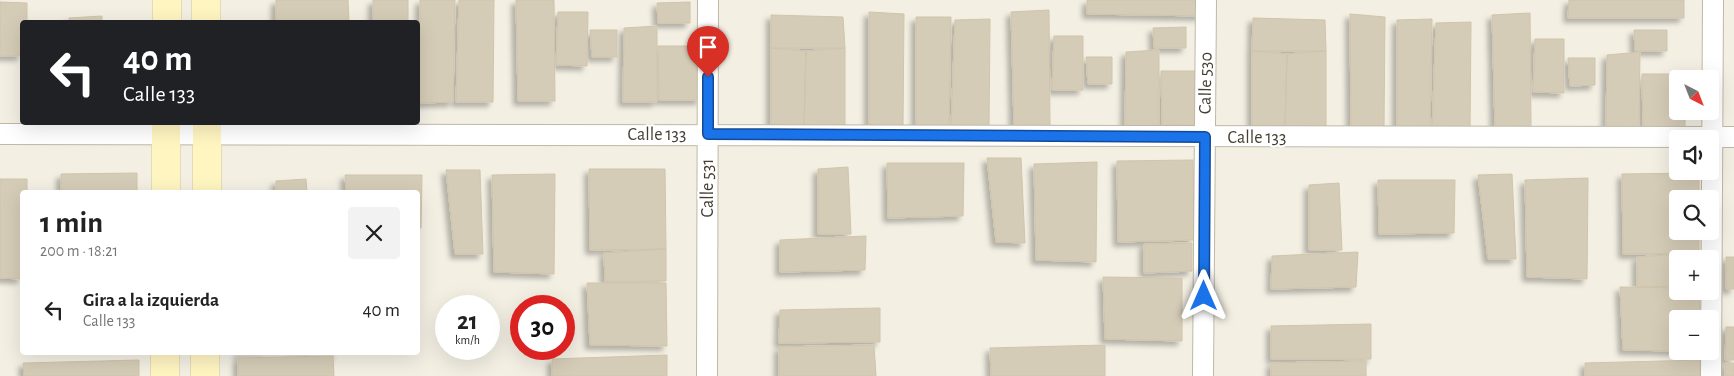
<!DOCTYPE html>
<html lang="es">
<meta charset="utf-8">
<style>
:root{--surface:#fff;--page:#f2f2f2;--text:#222;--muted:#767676}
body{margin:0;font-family:"Alegreya Sans",sans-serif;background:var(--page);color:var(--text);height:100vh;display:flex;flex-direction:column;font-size:19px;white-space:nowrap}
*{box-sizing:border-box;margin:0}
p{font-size:16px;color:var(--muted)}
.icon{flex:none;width:28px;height:28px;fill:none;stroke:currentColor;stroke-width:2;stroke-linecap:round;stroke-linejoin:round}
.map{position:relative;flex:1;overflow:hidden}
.side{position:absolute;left:20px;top:190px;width:400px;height:165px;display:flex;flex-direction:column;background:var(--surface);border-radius:5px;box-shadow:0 5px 20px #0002}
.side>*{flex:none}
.top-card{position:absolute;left:20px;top:20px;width:400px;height:105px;border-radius:5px;box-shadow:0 5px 20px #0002;background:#202124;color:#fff;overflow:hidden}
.needle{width:32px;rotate:138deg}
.fabs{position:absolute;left:1669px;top:70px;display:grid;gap:10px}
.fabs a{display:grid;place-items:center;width:50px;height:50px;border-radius:5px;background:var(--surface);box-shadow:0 5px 20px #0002;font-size:25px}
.speed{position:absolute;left:435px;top:295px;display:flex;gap:10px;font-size:25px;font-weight:700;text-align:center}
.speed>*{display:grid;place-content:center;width:65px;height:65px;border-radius:50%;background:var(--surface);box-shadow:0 5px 20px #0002;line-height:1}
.speed small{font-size:12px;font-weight:400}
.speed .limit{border:8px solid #d22;background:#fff;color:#111}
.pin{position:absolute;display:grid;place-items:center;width:42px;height:42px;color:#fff;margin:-51px -21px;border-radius:50% 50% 50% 0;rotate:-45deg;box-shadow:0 0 5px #0007}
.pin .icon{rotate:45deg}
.me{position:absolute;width:55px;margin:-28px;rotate:0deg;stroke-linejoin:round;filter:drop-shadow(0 0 4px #0008)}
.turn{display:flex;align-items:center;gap:18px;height:105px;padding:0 20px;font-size:22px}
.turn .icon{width:65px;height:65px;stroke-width:2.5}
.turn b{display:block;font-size:35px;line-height:42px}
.round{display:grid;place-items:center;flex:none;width:52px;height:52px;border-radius:5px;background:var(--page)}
.overview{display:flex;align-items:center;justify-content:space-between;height:85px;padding:0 20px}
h1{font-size:30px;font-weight:600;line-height:38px}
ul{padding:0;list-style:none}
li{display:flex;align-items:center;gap:15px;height:70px;padding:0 20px}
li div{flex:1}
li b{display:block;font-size:19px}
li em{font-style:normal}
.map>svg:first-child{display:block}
</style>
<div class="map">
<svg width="1734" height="376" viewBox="0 0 1734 376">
<defs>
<filter id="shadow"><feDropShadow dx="-4.5" dy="4.5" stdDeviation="2.5" flood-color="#0004"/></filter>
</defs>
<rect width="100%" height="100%" fill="#f3efe3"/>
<path fill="#d5ccb7" stroke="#d0c4aa" filter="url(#shadow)" d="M276,0h72l1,22h-73z
M373,0h35v22h-35z
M420,0h35l-2,102 -33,1z
M459,0h35l-1,102h-37z
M516,0h38l1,101h-37z
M1087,0h116v16l-116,-2z
M1569,0h115v18h-116z
M0,2l27,1v19h-5v34h-22z
M690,2v21h-32l-1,-20z
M1049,10l1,116h-36l-3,-114z
M558,12h30l-1,54 -31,-1z
M869,12l35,2 -1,112h-34z
M1530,13l1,115h-36l-3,-113z
M1350,14l35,3 -1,112h-33z
M771,15l72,2 2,31h-74z
M102,16v6h-33v-4z
M916,17h35l-2,110 -33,1z
M1253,18l72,2 1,31h-74z
M990,19l-1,108h-38l4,-107z
M1432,19l-2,111 -33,1v-111z
M1471,22l-1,108h-38l4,-107z
M657,26v76h-34l1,-74z
M1186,27v21h-32l-1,-20z
M590,30h27v27h-25z
M1634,30h33v21h-32z
M1054,36h29v54h-31z
M1535,39h29v54l-31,-1z
M658,46h42l1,54h-42z
M771,48l35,3 -2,76 -33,-1z
M845,48v78l-41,1 2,-76z
M1159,50v75l-34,1 1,-74z
M1252,51l35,3 -2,75h-33z
M1326,51v79l-41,-1 2,-75z
M1640,52l-1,76h-33l1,-73z
M1086,57h26v27h-24z
M1568,58h27v27l-25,1z
M1161,71h42l1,54h-42z
M1642,74h43v5h-7v32h7v17h-42z
M987,158h34l4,85 -29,-1z
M1193,160l1,80 -76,2 -1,-81z
M1097,162l-1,100 -60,-2 -2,-96z
M887,163h77l-1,53 -75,2z
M848,167l3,67h-33v-65z
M589,169h76l1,80 -76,1z
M446,170h34l3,84h-28z
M137,173v19h-76v-18z
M1699,173v26h-21v32h21v22l-76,1 -1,-80z
M555,174l-1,100 -60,-2 -2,-97z
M1512,174l4,85h-28l-10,-84z
M345,175h77l-1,53h-3v-36h-72z
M1588,178l-1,101 -60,-2 -2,-97z
M0,179h27v13h-5v87l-22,-1z
M306,179l1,13h-31v-11z
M1378,180h77l-1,53 -75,1z
M1339,183l3,67h-33v-65z
M866,236l-1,34 -85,2v-32z
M1192,243v28l-48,2v-29z
M666,249v32l-61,1 -1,-29z
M1358,252l-2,35 -85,2 1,-33z
M1699,253v6h-21v27l-41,1v-30z
M1726,257h8v32h-8z
M1103,277l79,1v63l-77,-2z
M587,283h79l1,63 -77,-1z
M1620,287l58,1v3h21l1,28h-22v32l-55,-1z
M880,308v34l-101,1 1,-33z
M1371,324v35h-100v-33z
M1726,327h8v33h-9z
M874,345l2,31h-97v-29z
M1105,345v31h-114l-1,-28z
M238,352h100v2l-100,1z
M667,355v21h-115v-17z
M333,356l1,20h-96v-18z
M139,360v16h-115l-1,-13z
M1700,360v16h-115v-13z
M1366,361v15h-95v-13z
M1725,363h9v13h-9z"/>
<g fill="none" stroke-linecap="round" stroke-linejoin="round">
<g stroke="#bfb8a5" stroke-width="22">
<path id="street" d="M0,134l1734,3
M707,376l1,-376
M1203,376l3,-376
M1711,376l2,-376"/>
</g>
<g stroke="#d6c98f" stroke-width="29">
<path id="secondary" d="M206,0v22
M167,22v-22
M166,192v-70
M207,192v-70
M165,376v-24
M205,376v-24"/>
</g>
<use href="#street" stroke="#fff" stroke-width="20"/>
<use href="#secondary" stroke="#fff5c1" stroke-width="28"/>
</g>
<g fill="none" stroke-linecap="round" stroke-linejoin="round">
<g stroke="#114b97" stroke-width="12">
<path id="route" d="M708,77v57l497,3 -1,159"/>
</g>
<use href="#route" stroke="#1a73e8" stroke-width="9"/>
</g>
<g text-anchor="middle" stroke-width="4.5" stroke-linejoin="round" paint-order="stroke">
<g font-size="18" fill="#453f33" stroke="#fff">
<text transform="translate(1205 83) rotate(-89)" y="6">Calle 530</text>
<text x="657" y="140">Calle 133</text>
<text x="1257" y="143">Calle 133</text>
<text transform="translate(707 188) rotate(-90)" y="6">Calle 531</text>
</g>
</g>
</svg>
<div class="fabs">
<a><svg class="needle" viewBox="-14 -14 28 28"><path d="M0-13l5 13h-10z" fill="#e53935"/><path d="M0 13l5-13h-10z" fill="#767676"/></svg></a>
<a><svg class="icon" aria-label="sound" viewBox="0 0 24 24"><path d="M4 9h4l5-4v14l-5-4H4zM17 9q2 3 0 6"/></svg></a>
<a><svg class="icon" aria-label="search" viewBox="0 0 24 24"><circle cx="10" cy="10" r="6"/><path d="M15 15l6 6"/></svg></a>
<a>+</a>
<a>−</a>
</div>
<div class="speed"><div>21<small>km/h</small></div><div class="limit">30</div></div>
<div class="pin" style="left:708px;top:77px;background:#d93025"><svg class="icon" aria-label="arrive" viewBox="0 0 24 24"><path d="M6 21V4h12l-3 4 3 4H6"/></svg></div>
<svg class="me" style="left:1204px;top:296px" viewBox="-20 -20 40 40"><path d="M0-17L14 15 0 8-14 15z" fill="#1a73e8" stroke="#fff" stroke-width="4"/></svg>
<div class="top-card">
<div class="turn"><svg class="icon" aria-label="left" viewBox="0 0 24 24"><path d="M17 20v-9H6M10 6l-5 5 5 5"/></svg><div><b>40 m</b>Calle 133</div></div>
</div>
<section class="side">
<div class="overview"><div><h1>1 min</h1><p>200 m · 18:21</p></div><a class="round"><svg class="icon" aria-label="close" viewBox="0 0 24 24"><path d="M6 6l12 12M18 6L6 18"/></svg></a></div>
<ul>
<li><svg class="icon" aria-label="left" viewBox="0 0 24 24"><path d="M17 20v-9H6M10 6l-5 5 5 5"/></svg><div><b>Gira a la izquierda</b><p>Calle 133</p></div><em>40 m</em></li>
</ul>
</section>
</div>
